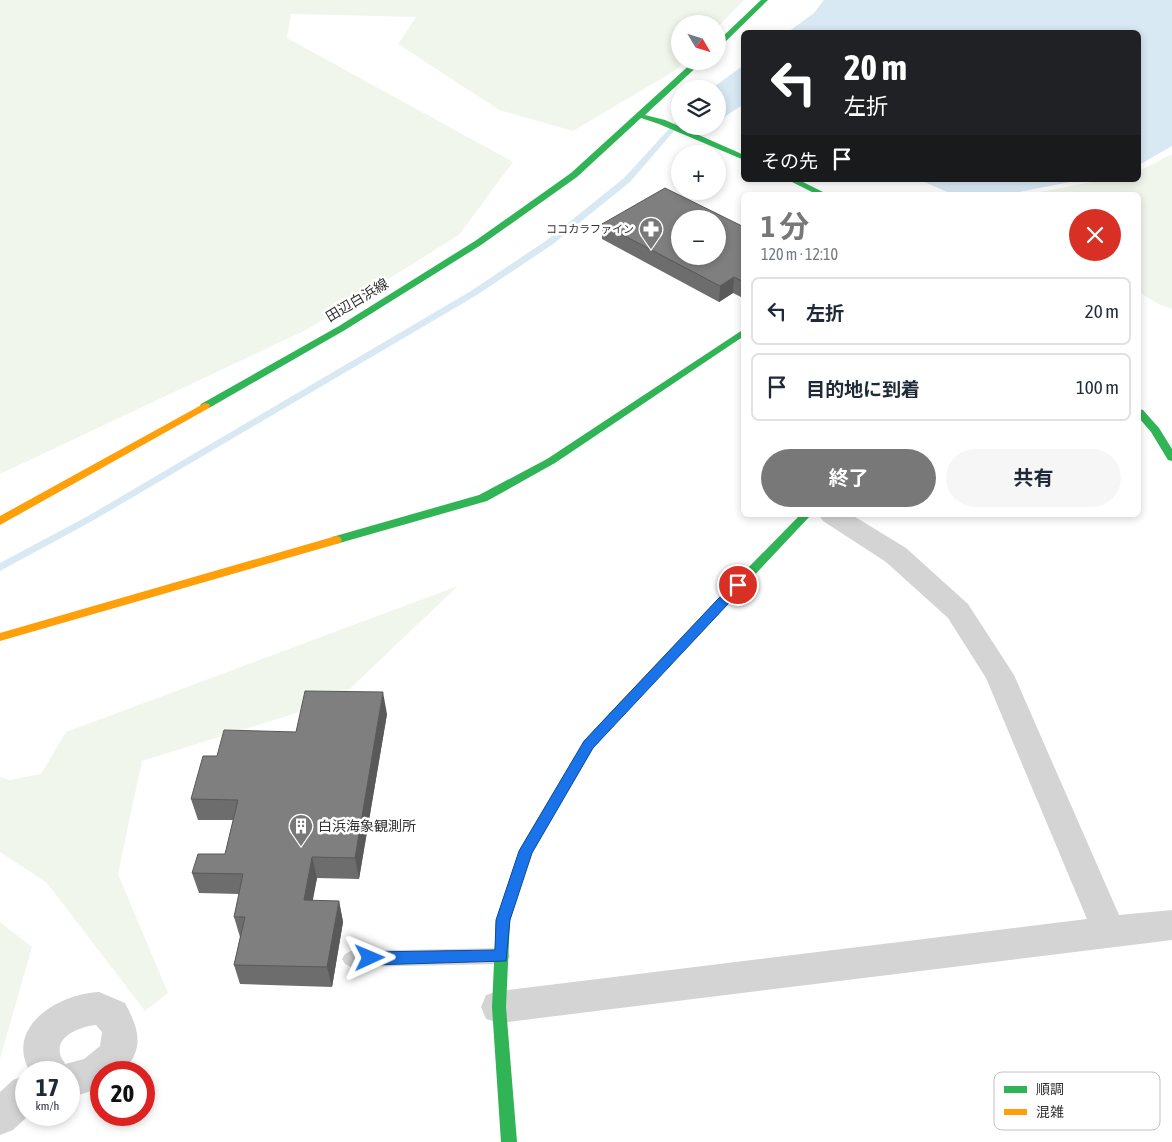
<!DOCTYPE html>
<html lang="ja">
<meta charset="utf-8">
<style>
:root{--surface:#fff;--page:#f6f6f7;--text:#1f2937;--muted:#747a83;--line:#e0e1e3;--accent:#787878}
body{margin:0;font-family:"Asap Condensed","Noto Sans JP",sans-serif;background:var(--page);color:var(--text);height:100vh;display:flex;flex-direction:column;font-size:19px;white-space:nowrap}
*{box-sizing:border-box;margin:0}
p{font-size:16px;color:var(--muted)}
.icon{flex:none;width:28px;height:28px;fill:none;stroke:currentColor;stroke-width:2;stroke-linecap:round;stroke-linejoin:round}
.map{position:relative;flex:1;overflow:hidden}
.panel{position:absolute;left:741px;top:192px;width:400px;height:325px;display:flex;flex-direction:column;background:var(--surface);border-radius:8px;box-shadow:0 2px 8px #0003}
.panel>*{flex:none}
.guide{position:absolute;left:741px;top:30px;width:400px;height:152px;border-radius:8px;box-shadow:0 2px 8px #0003;background:#202124;color:#fff;overflow:hidden}
.needle{width:32px;rotate:128deg}
.tools{position:absolute;left:671px;top:15px;display:grid;gap:10px}
.tools a{display:grid;place-items:center;width:55px;height:55px;border-radius:50%;background:var(--surface);box-shadow:0 2px 8px #0003;font-size:25px}
.speed{position:absolute;left:15px;top:1061px;display:flex;gap:10px;font-size:25px;font-weight:700;text-align:center}
.speed>*{display:grid;place-content:center;width:65px;height:65px;border-radius:50%;background:var(--surface);box-shadow:0 2px 8px #0003;line-height:1}
.speed small{font-size:12px;font-weight:400}
.speed .limit{border:8px solid #d22;background:#fff;color:#111}
.pin{position:absolute;display:grid;place-items:center;width:42px;height:42px;color:#fff;margin:-21px;border:2px solid #fff;border-radius:50%;box-shadow:0 1px 5px #0007}
.me{position:absolute;width:55px;margin:-28px;rotate:89deg;stroke-linejoin:round;filter:drop-shadow(0 0 4px #0008)}
.turn{display:flex;align-items:center;gap:18px;height:105px;padding:0 20px;font-size:22px}
.turn .icon{width:65px;height:65px;stroke-width:2.5}
.turn b{display:block;font-size:35px;line-height:42px}
.then{display:flex;align-items:center;height:48px;padding:0 20px;background:#0003;gap:10px;font-size:19px}
.round{display:grid;place-items:center;flex:none;width:52px;height:52px;border-radius:26px;background:var(--page)}
.head{display:flex;align-items:center;justify-content:space-between;height:85px;padding:0 20px}
h1{font-size:30px;font-weight:700;line-height:38px;color:var(--accent)}
.action{display:flex;gap:10px;margin-top:auto;padding:10px 20px}
.action a{flex:1;height:58px;border-radius:30px;background:var(--accent);color:#fff;font-size:20px;font-weight:700;line-height:58px;text-align:center}
.action a+a{background:var(--page);color:var(--text)}
ul{padding:0;list-style:none}
li{display:flex;align-items:center;gap:15px;height:68px;margin:0 10px 8px;padding:0 10px;border:2px solid var(--line);border-radius:8px}
li div{flex:1}
li b{display:block;font-size:19px}
li em{font-style:normal}
.map>svg:first-child{display:block}
</style>
<div class="map">
<svg width="1172" height="1142" viewBox="0 0 1172 1142">
<rect width="100%" height="100%" fill="#fff"/>
<path fill="#f1f6ec" d="M0,0h744l-26,27v-3h-38v37h4l-8,9 -103,61 -74,-21 -101,-66 18,-27 -125,-3 -4,24 226,124 -54,73 -151,94 -308,145z
M1172,154v155l-14,-5 -19,-12v-97h-114l77,-15h37v-9z
M458,586l-120,114 -196,61 -24,113 50,119 -23,18 -98,-128 -47,-31v-75l10,3 31,-6 25,-42z
M0,922l32,25 -32,112z"/>
<path fill="#d8e9f4" d="M824,0h348v146l-33,19v-133h-351l26,-19z
M744,65v42l-3,-1 -23,15v-32h-7z
M920,180h160l-61,12 -5,3h-60z"/>
<g fill="none" stroke-linecap="round" stroke-linejoin="round">
<path fill="#d8e9f4" fill-rule="evenodd" d="M680,118v6l-50,58 -77,62 -76,51 -383,225 -94,51v-8l88,-47 383,-225 76,-51 77,-62 54,-59z"/>
<path fill="#d4d4d4" fill-rule="evenodd" d="M501,948l6,3 3,5 -3,5 -6,3 -150,3 -6,-3 -3,-5 3,-5 6,-3z"/>
<path fill="#d4d4d4" fill-rule="evenodd" d="M819,515h33l54,33 62,56 46,71 105,240 53,-5v30l-673,83 -13,-4 -5,-12 5,-12 13,-4 588,-72 -101,-241 -38,-60 -62,-56 -63,-41z
M99,992l26,11c14,26 20,45 -2,69h-22v16l-32,10v-26h-39c-26,-46 29,-78 69,-80zM96,1025l6,7 -2,14 -16,13 -19,5c-1,-3 -5,-7 -5,-11 -4,-18 23,-27 36,-28z
M26,1075v40h3l-16,15 -13,5v-43l13,-12z"/>
<path fill="#30b455" fill-rule="evenodd" d="M761,0h7l-47,46h-3v-5z
M694,61h9l-58,54 20,5 79,35v5l-85,-36 -18,-6 -64,59 -96,68 -136,85 -136,78h-8l-1,-2 1,-2 138,-78 136,-85 96,-68z
M788,180h11l30,15h-11z
M744,329v7l-189,127 -68,38 -151,43 -6,-4 2,-3 147,-42 68,-36z
M1139,409l4,1 16,18 13,21v12l-4,-1 -17,-28 -12,-14z
M800,515h11l-63,67h-8l-2,-3 2,-3z
M624,700l4,2 2,3 -2,3 -35,40 -61,104 -22,68 -4,87 11,135h-16l-9,-135 4,-87 25,-73 64,-107 35,-38z"/>
<path fill="#ff9f0a" fill-rule="evenodd" d="M205,403l4,1 1,2 -1,2 -209,117v-9z
M336,536l4,1 2,3 -2,3 -340,98v-8z
M744,575l6,4 -2,3 -120,126h-8l-2,-3 2,-3 120,-126z"/>
</g>
<path fill="#6d6d6d" d="M602,224l142,3v71h-1l-10,-5 -14,9 -117,-63z
M387,714l-28,165 -42,-1 -5,23h27l4,21 -11,65 -92,-3 -6,-19 6,-28 -6,-20 5,-23 -40,-1 -7,-20 33,-19 8,-34h-35l-7,-21 26,-43 79,-24z"/>
<path fill="#595959" d="M734,277l-1,16 -14,9 1,-16z
M383,692l4,22 -28,165 -4,-21z
M312,857l5,21 -8,43 -5,-21z
M339,901l4,21 -11,65 -5,-20z"/>
<path fill="#7f7f7f" stroke="#595959" fill-rule="evenodd" d="M665,188l79,39v55l-10,-5 -14,9 -118,-62zM680,219h38v37h-38z
M305,691l78,1 -28,166 -43,-1 -8,43 35,1 -12,66 -93,-2 11,-48h-11l9,-43 -51,-1 6,-19h27l13,-54 -47,-1 12,-43h14l7,-26 72,2z"/>
<path fill="#1a73e8" stroke="#114b97" d="M738,581l5,1v6l-150,160 -61,105 -22,67 -4,41 -136,4 -5,-2 -2,-5 2,-4 5,-2 125,-2 1,-30 23,-69 65,-110 150,-159z"/>
<defs>
<g id="pharmacy-pin" transform="scale(1.25)"><path d="M0 17L-7.5 6A9.5 9.5 0 1 1 7.5 6Z" fill="#787878" stroke="#fff"/><path d="M-2-6h4v4h4v4h-4v4h-4v-4h-4v-4h4Z" fill="#fff"/></g>
<g id="building-pin" transform="scale(1.25)"><path d="M0 17L-7.5 6A9.5 9.5 0 1 1 7.5 6Z" fill="#787878" stroke="#fff"/><path d="M-4-6H4V6H1V3H-1V6H-4ZM-2.5-4.3h1.7v1.8h-1.7ZM.8-4.3h1.7v1.8H.8ZM-2.5-1h1.7V.8h-1.7ZM.8-1h1.7V.8H.8Z" fill="#fff"/></g>
</defs>
<g fill-rule="evenodd">
<use href="#pharmacy-pin" x="651" y="229"/>
<use href="#building-pin" x="301" y="826"/>
</g>
<g text-anchor="middle" stroke-width="5" stroke-linejoin="round" paint-order="stroke">
<g font-size="11" fill="#303030" stroke="#fff" text-anchor="end">
<text x="634" y="233">ココカラファイン</text>
</g>
<g font-size="14" fill="#303030" stroke="#fff">
<text transform="translate(357 300) rotate(-31)" y="5">田辺白浜線</text>
</g>
<g font-size="14" fill="#303030" stroke="#fff" text-anchor="start">
<text x="318" y="831">白浜海象観測所</text>
</g>
</g>
<rect x="994" y="1072" width="166" height="58" rx="8" fill="#fff" stroke="#c1c1c1" stroke-width="1"/>
<rect x="1004" y="1086" width="23" height="7" fill="#30b455"/>
<rect x="1004" y="1109" width="23" height="6" fill="#ff9f0a"/>
<g font-size="14" fill="#303030">
<text x="1036" y="1094">順調</text>
<text x="1036" y="1117">混雑</text>
</g>
</svg>
<div class="tools">
<a><svg class="needle" viewBox="-14 -14 28 28"><path d="M0-13l5 13h-10z" fill="#e53935"/><path d="M0 13l5-13h-10z" fill="#747a83"/></svg></a>
<a><svg class="icon" aria-label="layers" viewBox="0 0 24 24"><path d="M12 4l9 5-9 5-9-5zM3 14l9 5 9-5"/></svg></a>
<a>+</a>
<a>−</a>
</div>
<div class="speed"><div>17<small>km/h</small></div><div class="limit">20</div></div>
<div class="pin" style="left:738px;top:585px;background:#d93025"><svg class="icon" aria-label="arrive" viewBox="0 0 24 24"><path d="M6 21V4h12l-3 4 3 4H6"/></svg></div>
<svg class="me" style="left:370px;top:958px" viewBox="-20 -20 40 40"><path d="M0-17L14 15 0 8-14 15z" fill="#1a73e8" stroke="#fff" stroke-width="4"/></svg>
<div class="guide">
<div class="turn"><svg class="icon" aria-label="left" viewBox="0 0 24 24"><path d="M17 20v-9H6M10 6l-5 5 5 5"/></svg><div><b>20 m</b>左折</div></div>
<div class="then">その先<svg class="icon" aria-label="arrive" viewBox="0 0 24 24"><path d="M6 21V4h12l-3 4 3 4H6"/></svg></div>
</div>
<section class="panel">
<div class="head"><div><h1>1 分</h1><p>120 m · 12:10</p></div><a class="round" style="background:#d93025;color:#fff"><svg class="icon" aria-label="close" viewBox="0 0 24 24"><path d="M6 6l12 12M18 6L6 18"/></svg></a></div>
<ul>
<li><svg class="icon" aria-label="left" viewBox="0 0 24 24"><path d="M17 20v-9H6M10 6l-5 5 5 5"/></svg><div><b>左折</b></div><em>20 m</em></li>
<li><svg class="icon" aria-label="arrive" viewBox="0 0 24 24"><path d="M6 21V4h12l-3 4 3 4H6"/></svg><div><b>目的地に到着</b></div><em>100 m</em></li>
</ul>
<div class="action"><a>終了</a><a>共有</a></div>
</section>
</div>
